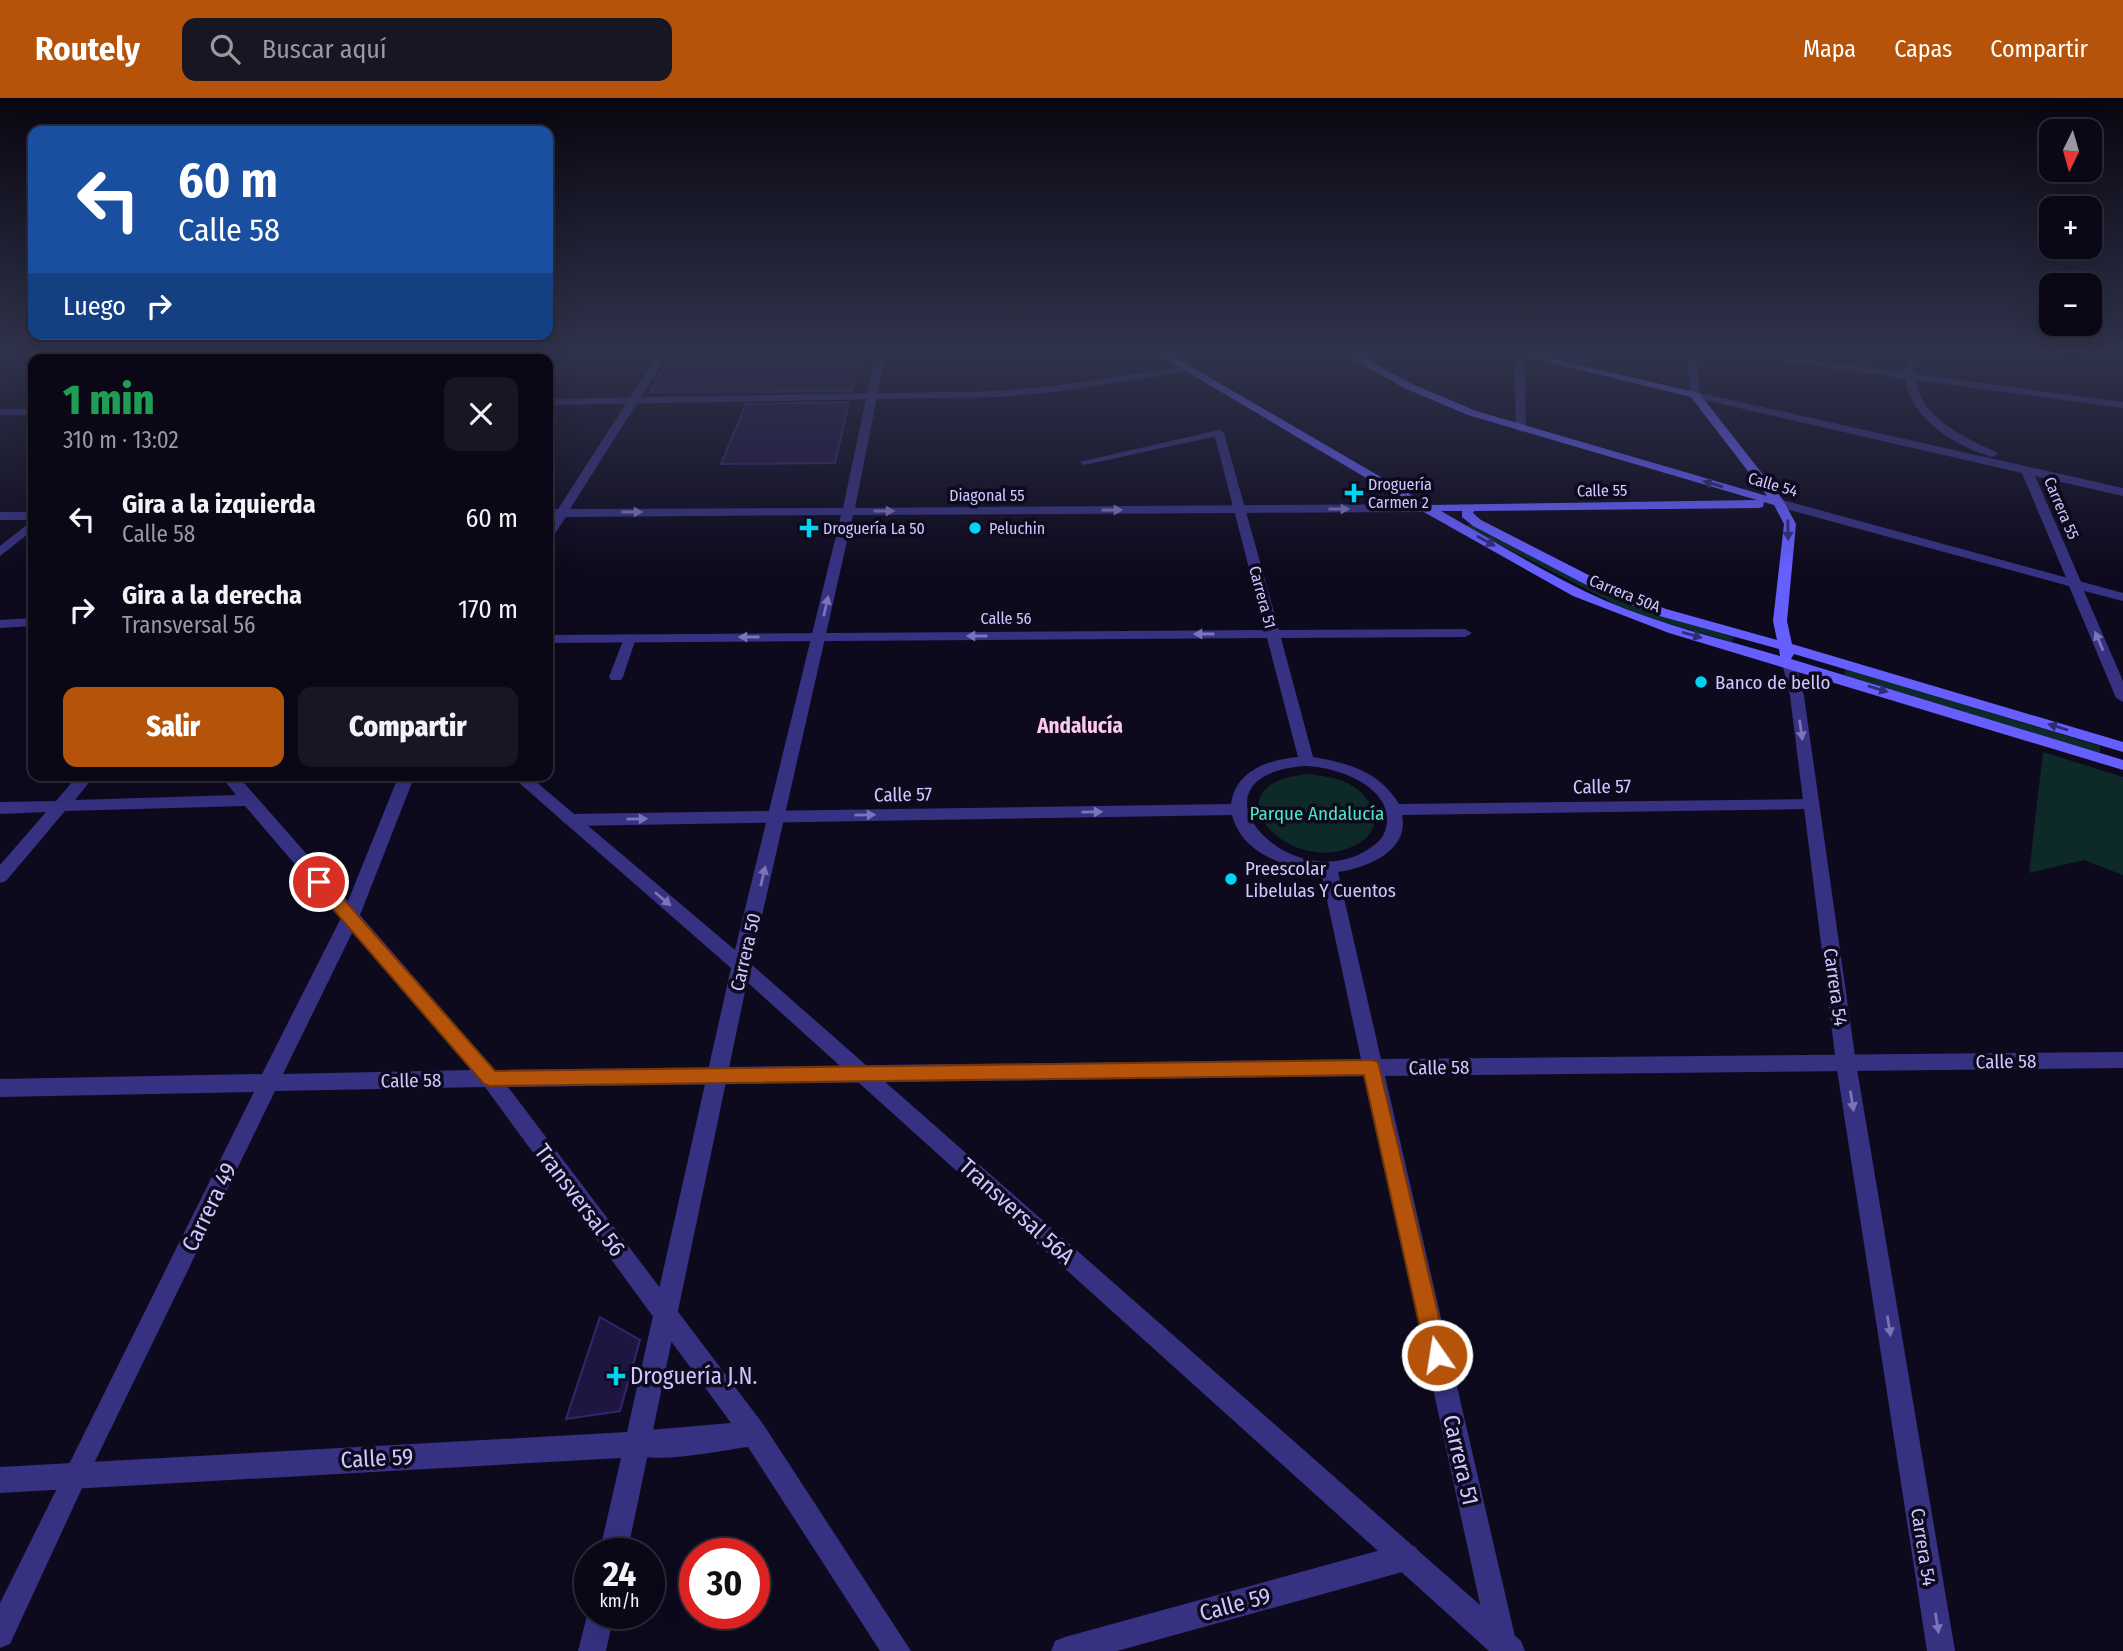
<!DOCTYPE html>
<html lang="es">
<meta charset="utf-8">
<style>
:root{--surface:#0a0816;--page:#181623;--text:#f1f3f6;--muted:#999aa1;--line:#2a2935;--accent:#b45309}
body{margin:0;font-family:"Fira Sans Condensed",sans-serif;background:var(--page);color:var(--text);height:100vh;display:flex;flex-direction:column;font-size:26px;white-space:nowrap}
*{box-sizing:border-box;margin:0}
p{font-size:23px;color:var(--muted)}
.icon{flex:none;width:38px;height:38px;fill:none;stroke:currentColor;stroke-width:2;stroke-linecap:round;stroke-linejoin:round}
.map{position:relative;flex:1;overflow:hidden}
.sheet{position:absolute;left:28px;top:256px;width:525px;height:427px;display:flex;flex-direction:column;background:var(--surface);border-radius:14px;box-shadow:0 7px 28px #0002,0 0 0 2px var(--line)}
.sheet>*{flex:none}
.hud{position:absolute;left:28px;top:28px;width:525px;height:214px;border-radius:14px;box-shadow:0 7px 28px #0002,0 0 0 2px var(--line);background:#1a4fa0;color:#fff;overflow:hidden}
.needle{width:46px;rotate:185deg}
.tools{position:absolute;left:2039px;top:21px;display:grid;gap:14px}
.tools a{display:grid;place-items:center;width:63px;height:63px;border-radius:14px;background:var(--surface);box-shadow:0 7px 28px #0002,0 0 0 2px var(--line);font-size:35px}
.speed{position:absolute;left:574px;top:1440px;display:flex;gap:14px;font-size:35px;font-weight:700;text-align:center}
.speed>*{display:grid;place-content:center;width:91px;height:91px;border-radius:50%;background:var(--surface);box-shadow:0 7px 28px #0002,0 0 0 2px var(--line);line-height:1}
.speed small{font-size:18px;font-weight:400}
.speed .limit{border:10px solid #d22;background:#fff;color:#111}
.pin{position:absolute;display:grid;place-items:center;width:60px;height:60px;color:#fff;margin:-30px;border:4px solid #fff;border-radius:50%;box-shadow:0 2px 7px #0007}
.me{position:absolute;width:77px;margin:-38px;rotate:347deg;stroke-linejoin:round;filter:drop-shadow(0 0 5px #0008)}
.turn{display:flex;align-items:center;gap:24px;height:147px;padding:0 35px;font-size:32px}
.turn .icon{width:91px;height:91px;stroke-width:2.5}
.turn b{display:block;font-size:49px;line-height:60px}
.then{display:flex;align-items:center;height:66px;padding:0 35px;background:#0003;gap:14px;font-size:26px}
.round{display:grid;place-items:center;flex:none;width:74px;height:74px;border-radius:14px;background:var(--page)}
.headline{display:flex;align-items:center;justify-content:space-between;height:119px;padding:0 35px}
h1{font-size:42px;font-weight:800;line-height:52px;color:#1e9e55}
.action{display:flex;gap:14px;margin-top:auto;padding:14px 35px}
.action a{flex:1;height:80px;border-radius:14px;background:var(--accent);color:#fff;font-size:28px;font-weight:800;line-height:80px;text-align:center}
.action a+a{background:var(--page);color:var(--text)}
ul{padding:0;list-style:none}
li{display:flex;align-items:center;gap:21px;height:91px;padding:0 35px}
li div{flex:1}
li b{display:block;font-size:26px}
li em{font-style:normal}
header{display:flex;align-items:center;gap:42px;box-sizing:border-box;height:98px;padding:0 35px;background:var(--accent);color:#fff}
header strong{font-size:33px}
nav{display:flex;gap:38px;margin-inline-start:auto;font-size:24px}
.search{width:490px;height:63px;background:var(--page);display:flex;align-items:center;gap:18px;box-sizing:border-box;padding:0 24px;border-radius:14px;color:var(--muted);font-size:26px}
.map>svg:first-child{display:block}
</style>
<header>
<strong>Routely</strong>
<div class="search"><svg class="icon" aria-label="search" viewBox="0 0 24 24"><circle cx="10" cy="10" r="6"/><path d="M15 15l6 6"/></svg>Buscar aquí</div>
<nav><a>Mapa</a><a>Capas</a><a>Compartir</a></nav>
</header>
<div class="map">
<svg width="2123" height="1553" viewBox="0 0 2123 1553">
<rect width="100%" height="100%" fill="#0e0a1e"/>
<path fill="#0d2928" d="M1471,427l153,78 110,34 -2,5 -76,-22 -37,-14 -155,-80z
M1846,571l254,77v7l-256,-78z
M2043,654l80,25v98l-39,-15 -55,13z
M1309,676c12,2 25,3 36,8 30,14 44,47 9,64 -69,32 -150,-63 -45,-72z"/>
<path fill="#1f1541" stroke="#35256e" stroke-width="2" d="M675,253h186l-9,40 -202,1z
M849,304l-14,61 -114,1 25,-60z
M600,1219l40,23 -20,71 -54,8z"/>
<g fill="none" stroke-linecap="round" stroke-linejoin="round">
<path fill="#363181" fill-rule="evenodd" d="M1219,332l5,3 -2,2 -138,30 -5,-3z
M630,536l6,4 -13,39 -2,3h-10l-2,-3 15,-39z"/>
<path fill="#363181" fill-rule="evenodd" d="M1514,253h10l2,78 -5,3 -5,-3z
M1686,253h10l4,42 423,95v8l-88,-20 47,108 -7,4 -5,-1 -48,-114 -331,-76z
M1718,253h28l158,21 -1,-3 15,-17 14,-1 -19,18 1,5 209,28v6l-208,-28c7,39 49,57 81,72l2,2 -6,3c-37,-11 -81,-38 -87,-78z
M1188,268l4,1v4l-138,21 -56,5 -450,8v-6l450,-8 56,-5z
M0,311h33v6h-33z
M1219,332l5,3 55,197 186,-1 7,4 -7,4 -184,1 32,119c36,6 67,15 86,47l412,-5 8,5 -8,5 -409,6c8,36 -36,53 -64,57l43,187 742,-7v16l-738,8 131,565 -4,10h-20l-4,-10 -123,-565 -857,11 255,337 148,227h-31l-132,-204c-32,4 -91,18 -120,6l-4,-9 4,-9 9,-4 94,-8 -246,-336 -210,4 -191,393 -74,160 -10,4v-45l254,-511 -254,5v-18l262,-5 79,-156 -96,-112 -180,5 -59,70 -6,2v-18l46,-53 -46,2v-12l56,-1 22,-26h17l-20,25 161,-5 -16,-20h17l111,126 51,-126h16l-55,140 135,155 866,-11 -40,-187c-36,-5 -79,-18 -89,-57l-663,11 -8,-6 8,-6 662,-10c5,-34 37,-44 67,-47l-31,-119 -719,5v-8l717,-5 -51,-197zM1304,668c32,0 95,22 81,65 -3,11 -17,19 -27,24 -79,35 -174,-79 -54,-89zM353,833l118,139 -188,4z
M33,422v10l-33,26v-10z
M33,520v8l-33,2v-8z
M1406,1445l10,4 4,10 -4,10 -10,4 -289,80h-66l4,-10 10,-4z"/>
<path fill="#363181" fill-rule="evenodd" d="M227,253h11l-7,8h-11z
M470,253h10l-6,8h-10z
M660,253h10l-100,158 273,-1 33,-157h10l-31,157 571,-4 6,4 -6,4 -573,3 -102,449 770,677 4,10h-36l-742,-669 -120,572h-28l22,-96 -621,35v-26l627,-35 104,-464 -221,-193h18l207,175 106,-435 -275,2 -14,21 -4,1v-13l6,-9h-6v-8h10z
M1779,401l344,94v8l-39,-10 39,90v21l-7,-4 -47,-112 -294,-80v-6z
M0,414h33v8h-33z
M1789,561l7,4 8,33 52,367 99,588h-28l-91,-588 -46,-367 -8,-33z
M590,1506v10h24l-8,37h-28z"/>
<path fill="#665eff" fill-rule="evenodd" d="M1152,253h12l265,154 328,-5 -289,-85 -64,-27 -65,-37h13l60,33 64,27 291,85 -76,-99 -189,-46h18l179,42 84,107 13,24 -9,97 5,23 331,98v10l-329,-98 -3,5 332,101v10l-454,-137 -96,-37 -151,-85zM1764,404l10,3 10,19 -11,97 4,19 -111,-31 -56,-23 -129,-66 -8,-7 1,-2 285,-3 4,-1zM1441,413h21v6l11,9 127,66 56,23 123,34 1,7c-58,-17 -118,-31 -174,-55 -57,-25 -110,-59 -165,-90z"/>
</g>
<defs><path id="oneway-solid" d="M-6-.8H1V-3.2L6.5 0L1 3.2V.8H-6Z" transform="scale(1.75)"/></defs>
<g fill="#312c78">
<use href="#oneway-solid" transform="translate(1713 386) rotate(-164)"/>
<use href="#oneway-solid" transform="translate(1788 432) rotate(89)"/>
<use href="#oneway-solid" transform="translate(1486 443) rotate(29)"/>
<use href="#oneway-solid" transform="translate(1692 537) rotate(16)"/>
<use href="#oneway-solid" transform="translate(1878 591) rotate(17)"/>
<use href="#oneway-solid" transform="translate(2058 629) rotate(-163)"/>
</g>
<g fill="#7b74ba">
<use href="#oneway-solid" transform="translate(1339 411)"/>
<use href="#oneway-solid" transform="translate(1112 412)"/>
<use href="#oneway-solid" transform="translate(884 413)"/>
<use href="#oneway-solid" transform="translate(632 414)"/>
<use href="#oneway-solid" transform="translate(826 508) rotate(-77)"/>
<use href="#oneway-solid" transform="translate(1204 536) rotate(180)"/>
<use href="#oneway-solid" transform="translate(977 538) rotate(180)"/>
<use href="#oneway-solid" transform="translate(749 539) rotate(180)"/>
<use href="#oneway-solid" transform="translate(2099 543) rotate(-113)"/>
<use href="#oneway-solid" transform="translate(1801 632) rotate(82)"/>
<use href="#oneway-solid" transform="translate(1092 714) rotate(-1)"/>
<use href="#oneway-solid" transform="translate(865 717) rotate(-1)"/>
<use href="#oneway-solid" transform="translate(637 721) rotate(-1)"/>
<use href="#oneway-solid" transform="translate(763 778) rotate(-77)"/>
<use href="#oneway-solid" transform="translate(663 801) rotate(40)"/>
<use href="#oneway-solid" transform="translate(1852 1003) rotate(81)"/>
<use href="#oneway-solid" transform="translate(1889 1228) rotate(81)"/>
<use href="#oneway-solid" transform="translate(1937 1525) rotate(81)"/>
</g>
<linearGradient id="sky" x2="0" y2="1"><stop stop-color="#080610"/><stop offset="0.54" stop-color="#30334c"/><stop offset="1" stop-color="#30334c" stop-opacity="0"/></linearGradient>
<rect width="2123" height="471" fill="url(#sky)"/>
<path fill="#b45309" stroke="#753606" stroke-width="2" d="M319,778l6,2 170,193 877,-11 6,2 70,293 -3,8 -8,3 -8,-3 -3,-8 -62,-280 -874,11 -6,-2 -171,-198 -2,-4z"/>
<g fill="#00d4f2" stroke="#0e0a1e" stroke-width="2.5">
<path d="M1350.5 384.5h7v7h7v7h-7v7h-7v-7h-7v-7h7z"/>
<path d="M805.5 419.5h7v7h7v7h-7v7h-7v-7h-7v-7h7z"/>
<circle cx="975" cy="430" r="7"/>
<circle cx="1701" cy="584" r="7"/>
<circle cx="1231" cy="781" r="7"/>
<path d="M612.5 1267.5h7v7h7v7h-7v7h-7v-7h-7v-7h7z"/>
</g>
<g text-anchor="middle" stroke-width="7" stroke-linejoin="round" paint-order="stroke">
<g font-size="16" fill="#cfc7ff" stroke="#0e0a1e" text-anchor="start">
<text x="1368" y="392">Droguería<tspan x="1368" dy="18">Carmen 2</tspan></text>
<text x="823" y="436">Droguería La 50</text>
<text x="989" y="436">Peluchin</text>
</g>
<g font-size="16" fill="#cfc7ff" stroke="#0e0a1e">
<text transform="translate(1773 386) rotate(16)" y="6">Calle 54</text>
<text transform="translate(1602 392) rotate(-1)" y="6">Calle 55</text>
<text x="987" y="403">Diagonal 55</text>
<text transform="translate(2062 410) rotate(67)" y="6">Carrera 55</text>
<text transform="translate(1625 495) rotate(22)" y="6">Carrera 50A</text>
<text transform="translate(1263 499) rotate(75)" y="6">Carrera 51</text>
<text x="1006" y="526">Calle 56</text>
</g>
<g font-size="19" fill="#cfc7ff" stroke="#0e0a1e" text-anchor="start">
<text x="1715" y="591">Banco de bello</text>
<text x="1245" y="777">Preescolar<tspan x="1245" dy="22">Libelulas Y Cuentos</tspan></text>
</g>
<g font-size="19" fill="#cfc7ff" stroke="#0e0a1e">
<text transform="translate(1602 688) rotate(-1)" y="7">Calle 57</text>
<text transform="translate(903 696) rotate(-1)" y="7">Calle 57</text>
<text transform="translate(745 854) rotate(-77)" y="7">Carrera 50</text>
<text transform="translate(1836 889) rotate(82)" y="7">Carrera 54</text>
<text transform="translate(2006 963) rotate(-1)" y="7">Calle 58</text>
<text transform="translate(1439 969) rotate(-1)" y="7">Calle 58</text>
<text transform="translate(411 982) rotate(-1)" y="7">Calle 58</text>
<text transform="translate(1924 1449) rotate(81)" y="7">Carrera 54</text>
</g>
<g font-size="19" fill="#4be7c4" stroke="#0e0a1e">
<text x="1317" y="722">Parque Andalucía</text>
</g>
<g font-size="21" font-weight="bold" fill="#ffc9ea" stroke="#0e0a1e">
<text x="1080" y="635">Andalucía</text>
</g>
<g font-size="23" fill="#cfc7ff" stroke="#0e0a1e">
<text transform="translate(580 1102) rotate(53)" y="8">Transversal 56</text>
<text transform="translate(209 1109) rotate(-64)" y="8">Carrera 49</text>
<text transform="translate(1017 1113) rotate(42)" y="8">Transversal 56A</text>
<text transform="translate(377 1360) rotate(-3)" y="8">Calle 59</text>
<text transform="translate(1461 1362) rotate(77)" y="8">Carrera 51</text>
<text transform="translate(1235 1506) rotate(-15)" y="8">Calle 59</text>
</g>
<g font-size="23" fill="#cfc7ff" stroke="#0e0a1e" text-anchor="start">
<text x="630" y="1286">Droguería J.N.</text>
</g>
</g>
</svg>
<div class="tools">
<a><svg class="needle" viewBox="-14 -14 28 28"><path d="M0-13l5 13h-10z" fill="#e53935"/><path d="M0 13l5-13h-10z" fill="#999aa1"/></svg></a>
<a>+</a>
<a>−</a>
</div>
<div class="speed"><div>24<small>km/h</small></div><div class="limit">30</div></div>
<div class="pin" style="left:319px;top:784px;background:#d93025"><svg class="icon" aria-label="arrive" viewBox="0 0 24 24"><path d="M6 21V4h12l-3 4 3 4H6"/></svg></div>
<svg class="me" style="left:1437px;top:1257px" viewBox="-20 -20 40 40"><circle r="17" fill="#b45309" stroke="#fff" stroke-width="3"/><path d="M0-11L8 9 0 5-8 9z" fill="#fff"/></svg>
<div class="hud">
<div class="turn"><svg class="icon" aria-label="left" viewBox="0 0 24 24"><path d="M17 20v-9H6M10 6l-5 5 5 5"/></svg><div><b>60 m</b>Calle 58</div></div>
<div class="then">Luego<svg class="icon" aria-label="right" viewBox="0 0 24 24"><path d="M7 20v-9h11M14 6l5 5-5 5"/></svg></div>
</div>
<section class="sheet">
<div class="headline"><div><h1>1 min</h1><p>310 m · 13:02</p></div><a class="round"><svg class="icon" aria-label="close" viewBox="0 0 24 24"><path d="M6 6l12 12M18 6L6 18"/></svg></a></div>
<ul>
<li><svg class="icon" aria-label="left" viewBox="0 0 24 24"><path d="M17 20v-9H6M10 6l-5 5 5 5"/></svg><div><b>Gira a la izquierda</b><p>Calle 58</p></div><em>60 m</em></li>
<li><svg class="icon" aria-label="right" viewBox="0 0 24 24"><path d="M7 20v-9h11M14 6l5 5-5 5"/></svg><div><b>Gira a la derecha</b><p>Transversal 56</p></div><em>170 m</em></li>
</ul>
<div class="action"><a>Salir</a><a>Compartir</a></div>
</section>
</div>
